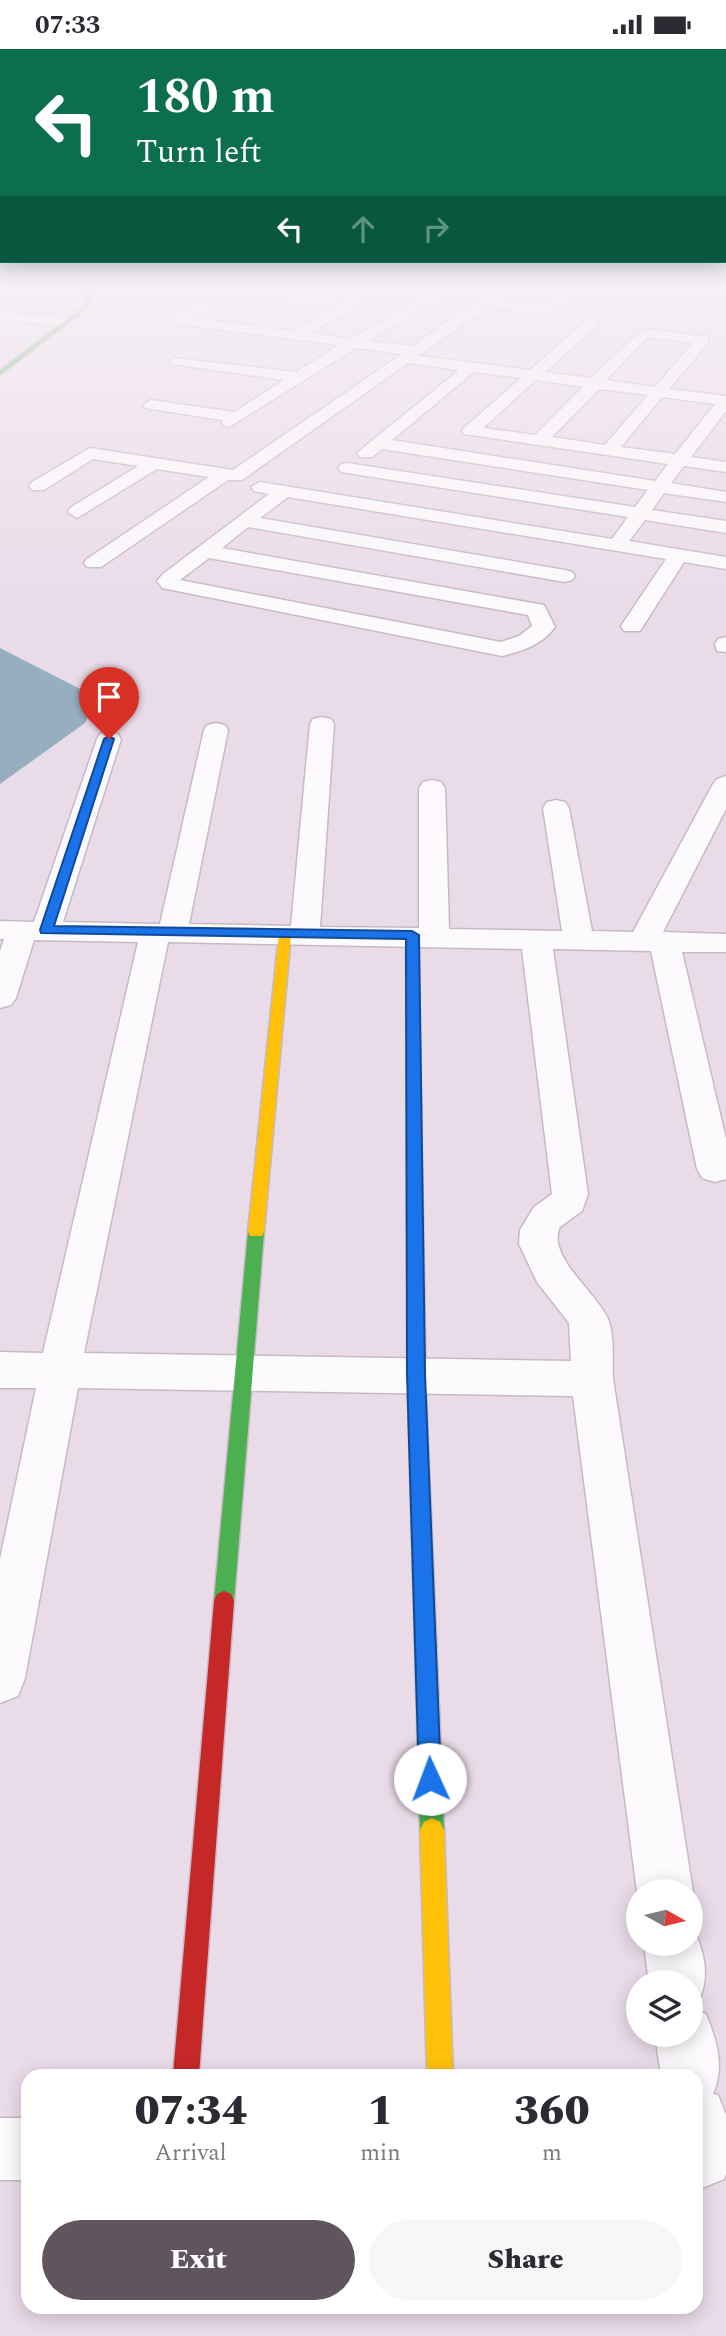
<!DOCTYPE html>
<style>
:root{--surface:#fff;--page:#f7f7f7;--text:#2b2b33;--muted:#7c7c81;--accent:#60555f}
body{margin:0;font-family:Spectral,serif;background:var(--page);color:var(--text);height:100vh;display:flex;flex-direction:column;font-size:26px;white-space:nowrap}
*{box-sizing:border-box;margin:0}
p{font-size:23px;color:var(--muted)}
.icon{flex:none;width:38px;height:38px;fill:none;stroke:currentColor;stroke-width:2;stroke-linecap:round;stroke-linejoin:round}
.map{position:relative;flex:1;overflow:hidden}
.sheet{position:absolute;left:21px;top:2020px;width:682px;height:245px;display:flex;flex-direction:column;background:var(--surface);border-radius:21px;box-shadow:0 4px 18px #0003}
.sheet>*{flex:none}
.hud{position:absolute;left:0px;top:0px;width:726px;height:214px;box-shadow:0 4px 18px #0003;background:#0b6e4f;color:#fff;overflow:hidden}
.needle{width:46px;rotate:98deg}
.fabs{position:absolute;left:626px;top:1830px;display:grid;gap:14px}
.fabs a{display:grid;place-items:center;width:77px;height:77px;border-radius:50%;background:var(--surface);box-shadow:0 4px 18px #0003;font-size:35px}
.pin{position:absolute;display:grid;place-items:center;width:60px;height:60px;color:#fff;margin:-72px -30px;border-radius:50% 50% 50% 0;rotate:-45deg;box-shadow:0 0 7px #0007}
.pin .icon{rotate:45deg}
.me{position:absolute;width:77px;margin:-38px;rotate:358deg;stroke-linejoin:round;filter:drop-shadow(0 0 5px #0008)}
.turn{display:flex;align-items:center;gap:24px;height:147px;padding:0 21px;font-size:32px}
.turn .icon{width:91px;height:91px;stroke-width:2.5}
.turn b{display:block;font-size:49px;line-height:60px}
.lanes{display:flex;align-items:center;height:66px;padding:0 21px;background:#0003;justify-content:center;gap:35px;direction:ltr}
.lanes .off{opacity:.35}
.eta{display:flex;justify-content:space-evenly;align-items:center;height:119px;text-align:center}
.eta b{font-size:42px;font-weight:800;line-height:49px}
.cta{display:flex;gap:14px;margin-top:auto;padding:14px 21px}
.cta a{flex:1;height:80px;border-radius:42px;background:var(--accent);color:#fff;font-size:28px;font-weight:800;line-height:80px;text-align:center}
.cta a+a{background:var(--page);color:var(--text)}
.status{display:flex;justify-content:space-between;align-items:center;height:49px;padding:0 35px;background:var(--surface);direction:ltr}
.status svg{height:19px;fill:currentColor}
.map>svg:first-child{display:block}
</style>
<div class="status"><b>07:33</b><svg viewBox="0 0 49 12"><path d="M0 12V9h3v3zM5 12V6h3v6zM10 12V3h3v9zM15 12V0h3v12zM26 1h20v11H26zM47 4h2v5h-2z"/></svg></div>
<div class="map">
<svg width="726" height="2287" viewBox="0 0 726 2287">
<rect width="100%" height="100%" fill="#eadbe8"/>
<path fill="#97adc0" d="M0,599l88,45 3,17 -6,13 -85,61z"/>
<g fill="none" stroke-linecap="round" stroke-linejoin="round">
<g stroke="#c6bac5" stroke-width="3">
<path id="street" d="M191,238h37l118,14 25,-13 56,6 13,-7h15l-15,10v5l-8,1 -65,38 46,5c29,-19 74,-60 108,-59l-22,14 42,5 36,-19h15l-49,27 -55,-7 -69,49 111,14 58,-51 5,-1 7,4 -2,3 -53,47 46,6 52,-49 65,8v6l-39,46 57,7v15l-35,46 35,5v10l-42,-6 -13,17 55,9v10l-62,-9 -12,17 74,11v12l-81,-13 -16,21 97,16v12l-42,-7 -44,69h-16l-3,-5 45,-67 -378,-62 -28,21 305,52 7,2 3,4 -3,4 -7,2 -317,-55 -26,21 322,57 11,22c-13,18 -33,24 -53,29l-340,-68 -5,-7 6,-7 106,-80 -15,-3 -3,-4 9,-5 352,57 16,-22 -287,-45 -3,-4 3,-4 6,-1 288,44 13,-17 -266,-41 -10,8h-12l-3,-4 102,-83 -51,-7 -166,117h-14l-127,87h-14l-3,-4 3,-4 122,-82 -52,-8 -80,49 -9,-6 2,-4 68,-42 -45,-7 -49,31h-12l-3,-4 3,-4 58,-34 143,22 169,-116 -46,-6 -127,79 -6,-2 -1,-5 -77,-12 -2,-3 8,-5 83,12 50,-32 -106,-15 -5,-1 -2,-3 2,-3 123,14 43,-27 -162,-21 -2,-3 3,-7 28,-12 7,4 -2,3 -20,9 103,13 41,-24 -138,-16zM373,247l43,5 -65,38 -41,-6zM648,288l45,6 -38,44 -49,-7zM474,323l47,6 -57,50 -2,3 2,3 204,30 -13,17 -263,-41zM536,331l47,7 -48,48 -52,-7zM599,340l49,6 -43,50 -53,-8zM662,348l53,7 -40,50 -54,-7zM209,509l319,57 4,11 -13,10 -18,6 -321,-62z
M0,263l69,6 7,4 -7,4 -69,-6z
M726,588v15l-9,-1 -2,-7 3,-5z
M322,668l9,2 3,5 -14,203 99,1v-140l4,-6 9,-2 9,2 4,6 4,141 113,2 -19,-123 4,-6 9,-2 9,2 4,6 23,123 41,1 80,-148 4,-5 9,-3v33l-63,123 63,2v18h-44l44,187v40l-11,3 -13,-4 -5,-9 -46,-218 -98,-2 35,245 -6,17 -22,16c-14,29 37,66 48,92 7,18 4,41 5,60l80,513 -2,3v-3h-52v3l-2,-3 -64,-496 -495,-8 -53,290 -7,18 -18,7v-144l36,-171h-36v-36l43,1 95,-411 -104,-2 -18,58 -5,7 -11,3v-57l4,-12h-4v-18l34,1 63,-183 3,-5 9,-2 9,2 3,5 -58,183 97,2 44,-194 3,-5 9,-2 9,2 3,5 -39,194 102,2 19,-202 3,-5zM168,893l354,7 30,245 -18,13 -14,23 -1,14 18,38 32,41 2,38 -487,-8z
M692,1875c12,29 19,50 6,79l-7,3v-23h-42l-5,-39h47z
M691,1959l15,6c11,27 19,52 7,80l5,1 8,20v59l-2,5 -22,9 -6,-2v-111h-35l-6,-40h36z
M0,2069h28v62h-28z"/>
</g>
<g stroke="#c6bac5" stroke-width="3">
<path id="fast" d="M85,238h6v16l-9,10 -82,62v-5l78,-59 7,-8z
M256,1177l6,2 2,4 -30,369 -3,7 -7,3 -7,-3 -3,-7 34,-369 2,-4z
M417,1338l6,2 3,6 18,435 -4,8 -8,4 -8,-4 -4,-8 -12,-435 3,-6z"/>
</g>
<g stroke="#c6bac5" stroke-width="3">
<path id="slow" d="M285,881l6,4 -27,298 -2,4h-12l-2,-4 31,-298z
M432,1769l8,4 4,8 9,245h-26l-7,-245 4,-8z"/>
</g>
<g stroke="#c6bac5" stroke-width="3">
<path id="jam" d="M412,882l6,4 8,460 -3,6 -6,2 -6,-2 -3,-6 -2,-460z
M224,1542l7,3 3,7 -35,474h-26l41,-474 3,-7z"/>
</g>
<use href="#street" fill="#fcfafc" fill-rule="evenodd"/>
<use href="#fast" fill="#4caf50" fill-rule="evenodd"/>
<use href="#slow" fill="#ffc107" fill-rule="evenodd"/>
<use href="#jam" fill="#c62828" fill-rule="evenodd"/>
</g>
<linearGradient id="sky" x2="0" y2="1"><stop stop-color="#87b1d8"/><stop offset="0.43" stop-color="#f6eff5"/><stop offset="1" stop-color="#f6eff5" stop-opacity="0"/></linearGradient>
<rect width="726" height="558" fill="url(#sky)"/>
<path fill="#1a73e8" stroke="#114b97" stroke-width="2" d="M109,687l5,3 -60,187 358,5 7,4 6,439 16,405 -3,8 -8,3 -8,-3 -3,-8 -12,-405 -1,-435 -365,-6 -1,-3 64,-191z"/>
</svg>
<div class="fabs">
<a><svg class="needle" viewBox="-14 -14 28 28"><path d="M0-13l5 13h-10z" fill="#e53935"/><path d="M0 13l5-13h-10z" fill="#7c7c81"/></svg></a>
<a><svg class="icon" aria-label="layers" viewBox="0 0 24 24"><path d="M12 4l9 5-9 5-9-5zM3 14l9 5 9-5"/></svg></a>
</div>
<div class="pin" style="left:109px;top:690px;background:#d93025"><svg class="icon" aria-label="arrive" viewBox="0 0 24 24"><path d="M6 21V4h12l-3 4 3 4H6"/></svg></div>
<svg class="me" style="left:430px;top:1730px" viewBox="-20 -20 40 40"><circle r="19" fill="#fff"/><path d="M0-13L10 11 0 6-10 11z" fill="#1a73e8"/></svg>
<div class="hud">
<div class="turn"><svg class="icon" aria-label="left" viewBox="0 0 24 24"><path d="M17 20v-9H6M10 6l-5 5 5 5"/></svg><div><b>180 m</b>Turn left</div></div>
<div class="lanes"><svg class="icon" aria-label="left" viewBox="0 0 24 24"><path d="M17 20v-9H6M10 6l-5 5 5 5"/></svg><svg class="icon off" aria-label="ahead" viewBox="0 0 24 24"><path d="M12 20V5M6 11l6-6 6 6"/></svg><svg class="icon off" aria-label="right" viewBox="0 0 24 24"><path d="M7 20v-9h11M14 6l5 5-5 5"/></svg></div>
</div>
<section class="sheet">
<div class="eta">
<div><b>07:34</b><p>Arrival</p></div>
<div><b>1</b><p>min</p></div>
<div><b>360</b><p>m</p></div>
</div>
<div class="cta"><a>Exit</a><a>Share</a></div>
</section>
</div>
